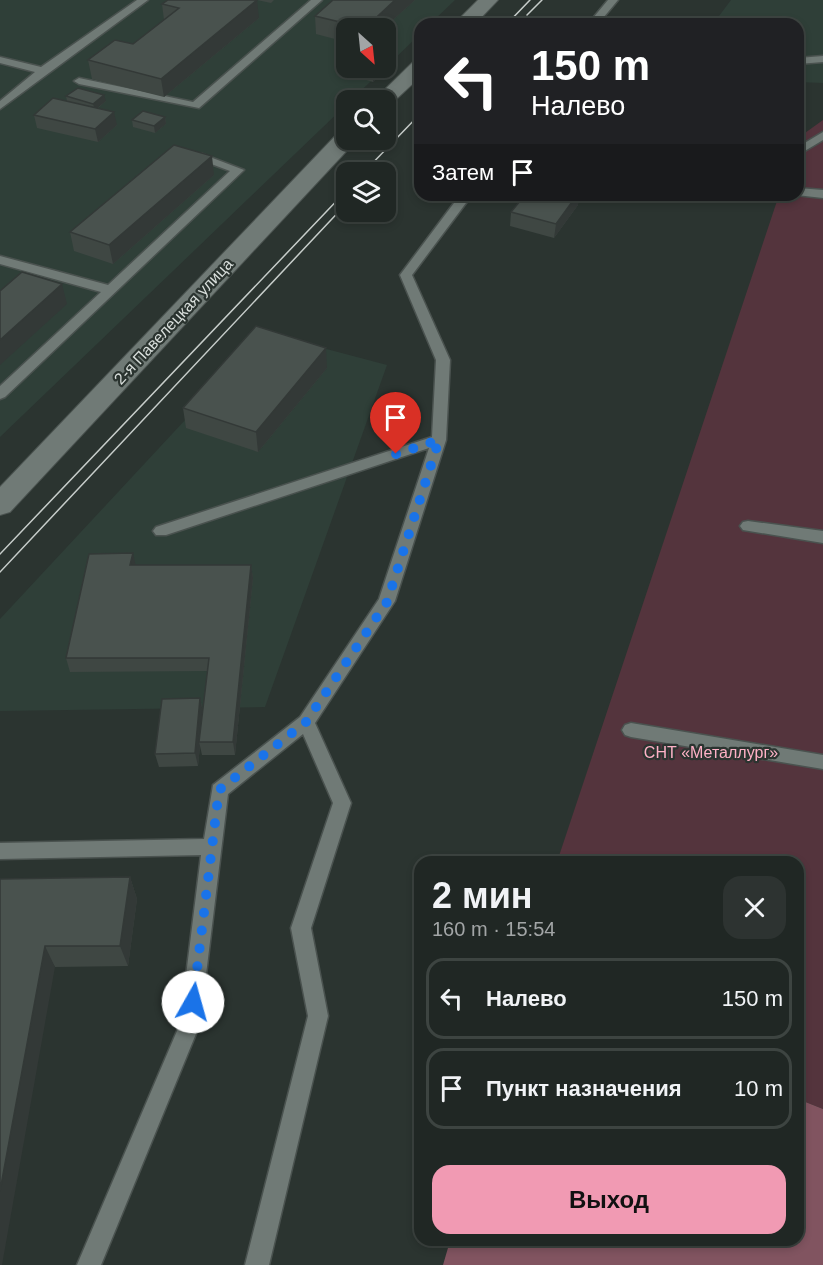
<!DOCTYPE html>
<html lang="ru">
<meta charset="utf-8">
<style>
:root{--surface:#202724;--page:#2d3331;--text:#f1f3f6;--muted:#a2a5a6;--line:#3d4441;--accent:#f19ab3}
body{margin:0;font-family:Helvetica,sans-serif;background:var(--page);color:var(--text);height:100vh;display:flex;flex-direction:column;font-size:22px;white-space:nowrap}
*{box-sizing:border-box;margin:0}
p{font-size:20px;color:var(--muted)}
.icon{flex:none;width:33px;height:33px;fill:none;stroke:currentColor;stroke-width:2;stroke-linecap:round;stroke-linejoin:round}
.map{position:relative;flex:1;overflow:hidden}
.side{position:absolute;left:414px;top:856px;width:390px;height:390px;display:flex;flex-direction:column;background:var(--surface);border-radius:18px;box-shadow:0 3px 9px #0003,0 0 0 2px var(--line)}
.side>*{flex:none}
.banner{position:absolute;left:414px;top:18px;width:390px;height:183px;border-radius:18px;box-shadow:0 3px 9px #0003,0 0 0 2px var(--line);background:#202124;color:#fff;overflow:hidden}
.needle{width:39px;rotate:153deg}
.tools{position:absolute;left:336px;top:18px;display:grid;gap:12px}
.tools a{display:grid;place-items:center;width:60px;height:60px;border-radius:12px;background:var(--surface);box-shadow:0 3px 9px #0003,0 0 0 2px var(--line);font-size:30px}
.pin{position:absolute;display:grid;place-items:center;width:51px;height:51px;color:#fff;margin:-62px -26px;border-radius:50% 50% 50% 0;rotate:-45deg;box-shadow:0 0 6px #0007}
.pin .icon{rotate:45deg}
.me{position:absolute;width:66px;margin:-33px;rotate:7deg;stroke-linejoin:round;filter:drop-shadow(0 0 4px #0008)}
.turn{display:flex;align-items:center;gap:21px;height:126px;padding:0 18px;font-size:27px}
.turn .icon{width:78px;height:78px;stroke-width:2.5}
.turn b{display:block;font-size:42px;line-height:51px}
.then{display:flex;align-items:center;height:57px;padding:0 18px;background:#0003;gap:12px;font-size:22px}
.round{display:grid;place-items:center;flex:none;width:63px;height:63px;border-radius:18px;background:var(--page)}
.overview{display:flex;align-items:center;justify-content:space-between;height:102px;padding:0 18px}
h1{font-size:36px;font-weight:700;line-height:45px}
.cta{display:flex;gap:12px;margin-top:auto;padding:12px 18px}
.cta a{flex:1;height:69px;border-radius:18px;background:var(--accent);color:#111;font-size:24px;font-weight:700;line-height:69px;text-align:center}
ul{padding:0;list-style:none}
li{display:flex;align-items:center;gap:18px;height:81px;margin:0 12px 9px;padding:0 6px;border:3px solid var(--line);border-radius:18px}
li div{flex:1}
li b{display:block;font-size:22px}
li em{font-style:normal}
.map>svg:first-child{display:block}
</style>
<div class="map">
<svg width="823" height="1265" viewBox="0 0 823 1265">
<rect width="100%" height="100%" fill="#2b3430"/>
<path fill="#2f3f38" d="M0,0h455l-25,24h-10v10l-34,33v-39h-40v40h39l-34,32h-5v5l-346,332z
M731,0h92v83l-25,-1v-58h-85z
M266,333l121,32 -122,342 -265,4v-92z"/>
<path fill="#54343d" d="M823,120v989l-25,-10v-237h-241l222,-667h19v-57z"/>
<path fill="#815460" d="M798,1099l25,10v156h-380l7,-24 348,-1z"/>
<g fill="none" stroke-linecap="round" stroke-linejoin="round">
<g stroke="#4a524f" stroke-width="3">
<path id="service" d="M137,0h11l-148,109v-8l35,-29 -35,-9v-6l41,10z
M311,0h11l-123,108 -120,-24 -5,-3 5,-3 114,24z
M608,0h10l-20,24h-10z
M823,56v6l-25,2v-6z
M823,132v8l-25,15v-8z
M202,154l42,16 -239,227 -5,2v-13l101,-94 -101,-28v-8l108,29 122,-114 -32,-12 -2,-2z
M798,188l25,2v8l-27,-3h2z
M460,195h12l-60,80 38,85 -4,80 -51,161 -80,122 36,80 -40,125 17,88 -59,249h-24l63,-249 -17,-88 42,-125 -30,-69 -75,60 -28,230 -99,241h-24l103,-241 21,-169 -201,4v-16l204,-4 9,-54 87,-68 79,-118 50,-151 -263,87h-10l-3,-4 3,-4 276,-90 4,-77 -36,-85z
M748,521l75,10v12l-80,-13 -3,-4 3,-4z
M631,723l192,32v14l-192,-32 -6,-2 -3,-5 3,-5z"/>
</g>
<g stroke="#4a524f" stroke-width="2">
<path id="minor" d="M478,0h20l-23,24h-21z
M420,60v17l-29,27 -5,2v-6h-12l39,-38z
M346,132v8h10l-2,3 -344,369 -10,3v-28l338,-354z"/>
</g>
<use href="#service" fill="#707a76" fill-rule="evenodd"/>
<use href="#minor" fill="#707a76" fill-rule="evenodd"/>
<path stroke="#c7cdca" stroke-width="1.5" d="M527,15l15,-15
M507,24l23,-24
M364,172l56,-58
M0,554l346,-363
M0,572l346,-368"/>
</g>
<path fill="#3f4743" d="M257,0h17l-3,3z
M333,0h82l-31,28h-38v14l-30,-8 -1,-18z
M162,4l97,14 -95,79 -72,-18 -4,-19 45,-16 31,-24z
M363,73h19l-9,9 -10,-3z
M66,96l40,5 -8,7 19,17 -19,17 -61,-14 -3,-13 33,-14z
M165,117l1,7 -11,9 -22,-6 -1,-7z
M214,175l-101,89 -39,-13 -4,-19z
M525,195h54l-1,10 -24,33 -44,-12 1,-14z
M327,368l-69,84 -72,-24 -3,-20z
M135,565h116l2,13 -18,177h-33l-2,-9 -2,20 -39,1 -4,-13 45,-56 3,13 5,-40 -138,1 -4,-14z
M130,877l7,22 -9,67 -73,1 -55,-88z"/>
<path fill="#333937" d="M257,0l2,18 -95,79 -3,-18z
M395,0h20l-31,28h-19z
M380,68h2v5l-9,9v-7z
M104,95l2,6 -11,9 -2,-6z
M114,112l3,13 -19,17 -3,-13z
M165,117l1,7 -11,9 -1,-7z
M212,156l2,19 -101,89 -4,-19z
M577,195h2l-1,10 -24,33 2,-14z
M62,284l5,20 -67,61v-25z
M326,348l1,20 -69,84 -2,-20z
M133,553l3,14 -6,-2z
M251,565l2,13 -18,177 -2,-13z
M200,698l3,14 -4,30 1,4 -2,20 -3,-13z
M130,877l7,22 -9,67 -8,-20z
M45,946l10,21 -53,298h-2v-74z"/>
<path fill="#49524e" stroke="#333937" stroke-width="1.5" d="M168,0h89l-96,79 -73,-19 27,-20 18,4 46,-36 -17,-4z
M333,0h62l-30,28 -50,-12z
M368,68h12l-7,7 -10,-2z
M78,88l26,7 -11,9 -27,-8z
M53,98l61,14 -19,17 -61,-14z
M143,111l22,6 -11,9 -22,-6z
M174,145l38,11 -103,89 -39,-13z
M525,195h52l-21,29 -45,-12z
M22,272l40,12 -62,56v-49z
M256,326l70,22 -70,84 -73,-24z
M133,553l-3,12h121l-18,177h-34l10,-84h-143l23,-104z
M200,698l-5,55 -40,1 7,-55z
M130,877l-10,69h-75l-45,245v-312z"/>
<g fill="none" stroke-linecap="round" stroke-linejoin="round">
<path stroke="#1a73e8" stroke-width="10" stroke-dasharray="0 18" d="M193,1002l26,-212 87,-68 81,-120 52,-162 -43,14"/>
</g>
<g text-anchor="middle" stroke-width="4.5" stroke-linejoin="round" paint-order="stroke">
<g font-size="16" fill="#d9dfdc" stroke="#2b3430">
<text transform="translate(173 321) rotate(-47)" y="6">2-я Павелецкая улица</text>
</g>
<g font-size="16" fill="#feb1c6" stroke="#2b3430">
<text x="711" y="758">СНТ «Металлург»</text>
</g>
</g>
</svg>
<div class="tools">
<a><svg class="needle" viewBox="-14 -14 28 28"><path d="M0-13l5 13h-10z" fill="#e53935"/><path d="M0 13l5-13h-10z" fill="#a2a5a6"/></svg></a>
<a><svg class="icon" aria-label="search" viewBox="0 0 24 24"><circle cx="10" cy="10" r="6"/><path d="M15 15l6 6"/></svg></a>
<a><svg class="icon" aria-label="layers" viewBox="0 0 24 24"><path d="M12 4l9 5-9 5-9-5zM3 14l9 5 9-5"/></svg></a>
</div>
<div class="pin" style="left:396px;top:454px;background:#d93025"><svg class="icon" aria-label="arrive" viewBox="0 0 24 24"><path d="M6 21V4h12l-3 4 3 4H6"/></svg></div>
<svg class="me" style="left:193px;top:1002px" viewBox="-20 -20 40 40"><circle r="19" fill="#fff"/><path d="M0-13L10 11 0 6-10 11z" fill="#1a73e8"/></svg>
<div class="banner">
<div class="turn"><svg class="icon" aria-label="left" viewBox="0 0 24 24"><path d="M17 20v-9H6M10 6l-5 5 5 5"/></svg><div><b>150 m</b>Налево</div></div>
<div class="then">Затем<svg class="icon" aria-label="arrive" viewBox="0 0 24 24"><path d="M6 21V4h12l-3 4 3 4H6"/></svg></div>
</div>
<section class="side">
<div class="overview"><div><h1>2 мин</h1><p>160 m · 15:54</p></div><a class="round"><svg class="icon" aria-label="close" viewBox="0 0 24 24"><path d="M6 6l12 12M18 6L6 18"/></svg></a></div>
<ul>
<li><svg class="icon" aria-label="left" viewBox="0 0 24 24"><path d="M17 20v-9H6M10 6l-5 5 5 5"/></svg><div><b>Налево</b></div><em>150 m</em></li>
<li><svg class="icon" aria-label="arrive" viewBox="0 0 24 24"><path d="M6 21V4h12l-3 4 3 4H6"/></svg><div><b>Пункт назначения</b></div><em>10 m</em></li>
</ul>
<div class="cta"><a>Выход</a></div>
</section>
</div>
